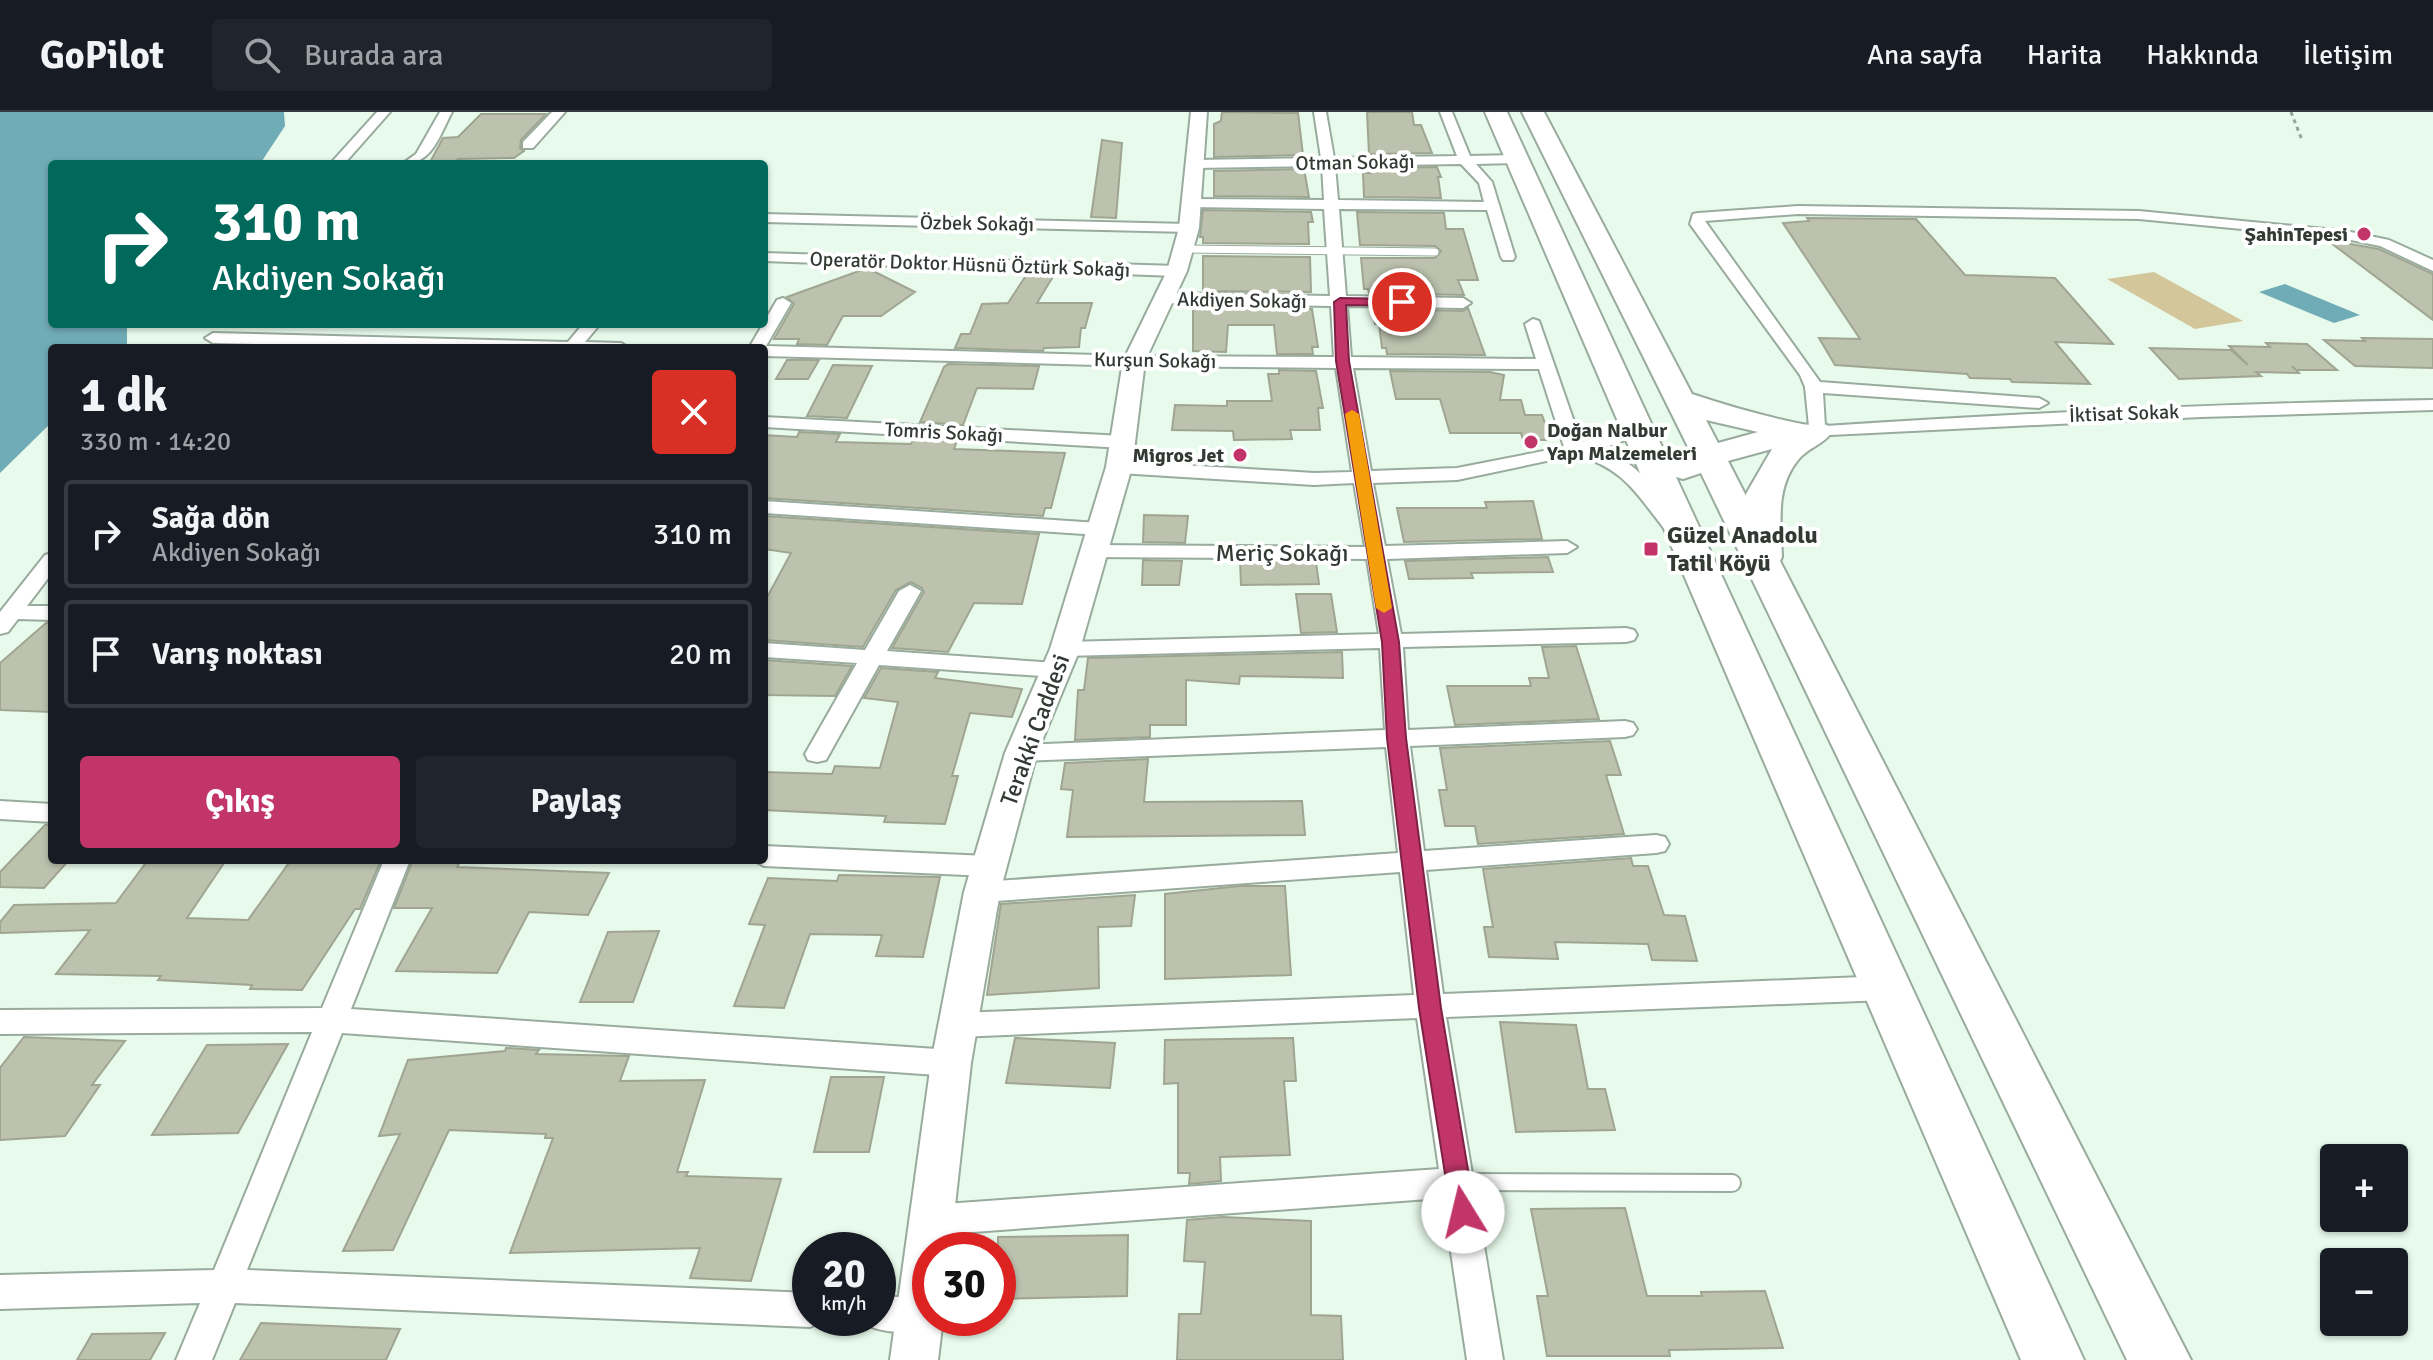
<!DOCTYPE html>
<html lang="tr">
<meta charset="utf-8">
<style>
:root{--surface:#171b24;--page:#20242c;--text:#f1f3f6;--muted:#9ea1a6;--line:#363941;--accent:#c13569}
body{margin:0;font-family:Signika,sans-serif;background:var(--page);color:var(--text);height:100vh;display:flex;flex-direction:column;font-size:30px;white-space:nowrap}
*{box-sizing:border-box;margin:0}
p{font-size:26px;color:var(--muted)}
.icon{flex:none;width:44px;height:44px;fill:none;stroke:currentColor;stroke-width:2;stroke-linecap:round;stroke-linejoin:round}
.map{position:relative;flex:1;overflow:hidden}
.sheet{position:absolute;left:48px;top:232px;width:720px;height:520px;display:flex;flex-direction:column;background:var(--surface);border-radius:8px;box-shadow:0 2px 6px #0004}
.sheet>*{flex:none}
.guide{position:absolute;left:48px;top:48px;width:720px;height:168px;border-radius:8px;box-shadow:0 2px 6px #0004;background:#00695c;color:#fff;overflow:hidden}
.buttons{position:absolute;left:2320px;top:1032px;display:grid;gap:16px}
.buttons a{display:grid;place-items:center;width:88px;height:88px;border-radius:8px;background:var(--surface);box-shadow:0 2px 6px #0004;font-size:40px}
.speed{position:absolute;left:792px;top:1120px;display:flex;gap:16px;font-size:40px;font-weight:700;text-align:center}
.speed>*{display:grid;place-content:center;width:104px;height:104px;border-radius:50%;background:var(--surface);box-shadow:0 2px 6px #0004;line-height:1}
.speed small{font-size:20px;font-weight:400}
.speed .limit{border:12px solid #d22;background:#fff;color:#111}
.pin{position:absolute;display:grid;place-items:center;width:68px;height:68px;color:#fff;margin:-34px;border:4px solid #fff;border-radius:50%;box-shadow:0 2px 8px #0007}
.me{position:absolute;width:88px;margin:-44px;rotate:351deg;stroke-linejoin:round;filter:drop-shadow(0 0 6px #0008)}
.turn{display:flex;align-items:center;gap:28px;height:168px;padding:0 32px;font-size:36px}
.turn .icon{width:104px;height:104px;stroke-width:2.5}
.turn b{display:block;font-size:56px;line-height:68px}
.round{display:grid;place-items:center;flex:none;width:84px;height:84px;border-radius:8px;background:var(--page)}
.summary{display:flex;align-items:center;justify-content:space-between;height:136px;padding:0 32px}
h1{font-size:48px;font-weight:700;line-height:60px}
.action{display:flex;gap:16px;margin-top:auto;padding:16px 32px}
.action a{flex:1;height:92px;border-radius:8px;background:var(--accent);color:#fff;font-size:32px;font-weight:700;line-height:92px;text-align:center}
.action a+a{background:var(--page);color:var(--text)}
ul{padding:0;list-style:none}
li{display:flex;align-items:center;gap:24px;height:108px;margin:0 16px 12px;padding:0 16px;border:4px solid var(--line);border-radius:8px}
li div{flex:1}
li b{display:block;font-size:30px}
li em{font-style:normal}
header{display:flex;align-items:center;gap:48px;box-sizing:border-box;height:112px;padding:0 40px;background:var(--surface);border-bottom:2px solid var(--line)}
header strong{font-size:38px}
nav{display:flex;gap:44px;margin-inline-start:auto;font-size:28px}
.search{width:560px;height:72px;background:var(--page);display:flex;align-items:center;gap:20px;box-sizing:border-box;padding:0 28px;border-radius:8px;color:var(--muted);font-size:30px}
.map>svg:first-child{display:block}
</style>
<header>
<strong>GoPilot</strong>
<div class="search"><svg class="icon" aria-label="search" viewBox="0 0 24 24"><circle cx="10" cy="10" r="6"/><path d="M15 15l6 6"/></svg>Burada ara</div>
<nav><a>Ana sayfa</a><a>Harita</a><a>Hakkında</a><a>İletişim</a></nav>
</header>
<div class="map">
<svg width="2433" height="1248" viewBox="0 0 2433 1248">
<rect width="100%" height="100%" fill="#e7faeb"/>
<path fill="#d4c69b" d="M2154,160l89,49 -48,8 -88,-50z"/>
<path fill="#70acb7" d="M0,0h284l1,14 -25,38h-208v160h75v24h-75v74l-52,51z
M2285,172l75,31 -26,8 -75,-31z"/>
<path fill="#bcc2ae" stroke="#9fa591" stroke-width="2" d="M1222,0l76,1 5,42 -89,2v-33l7,-3z
M1367,0h45l2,13h7l11,28 -63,1z
M481,2h65l-25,26 -1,8 4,3 -10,7 -56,1 -6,5h-23l14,-26 15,-1z
M1102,28l20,3 -6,75 -25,-1z
M1437,55l4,10h-3l3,21 -77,-1 -1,-24h8l-1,-5z
M1304,57l5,28 -95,-1v-25z
M1203,98l108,2 2,10h-5l1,22 -106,-1v-6h-3z
M1357,100l87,1 2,16h17l15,51h-20l6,15 -95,-2 -1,-4h-4l-3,-31h74l6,-7 -6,-5 -75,-1z
M1807,106l109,1 49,56 90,3 58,66 -58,-2 35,42 -78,-2 -2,-3 -40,-1 -3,-4 -132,-9 -16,-27 41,1 -77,-116 26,-2z
M2327,128l52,9 54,25v46z
M1203,144l107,1 1,35 -108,-1z
M867,156l48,24 -34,24h-38l-16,29 -30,-1 2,-5h-25l20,-35 -7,-7z
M1027,162l27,1 -17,28h55l-7,25h-4l-2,19 -35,1 -1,3 -88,-3 6,-14h9l12,-30 26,-1z
M1193,195l119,2 6,38h-6l1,7h-36l-3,-29h-46l-2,27 -33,-1z
M1468,196l17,47 -98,-1 -1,-6h-4l-3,-24h-4l-3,-15 91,2z
M2362,226l71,1v29l-78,-2 -31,-26 41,1z
M2266,231l41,1 30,26h-41l-4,-4 7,7 -43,-1 5,4 -82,3 -29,-31 81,2 17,15 -19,-19 41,1z
M787,248h32l-11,19h-32z
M948,252l91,2 -6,23 -56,-1 -14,37 -43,-3 24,-55z
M833,253l39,1 -25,52 -40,-2z
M1279,258l37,1 7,37h-5l2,22h-30l2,9 -58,1 -1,-9 -61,-1 3,-25 52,1v-5h45l-4,-27h11z
M1390,259l100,1 14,3 -4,25h21l4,15h17l9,25h-28l-2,-7h-71l-10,-34h-44z
M799,320l41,2 -4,8 75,2 2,-5 44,2 -3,8 111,4 -14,55h-6l-2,8 -279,-18v-63l33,2z
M1533,389l9,38 -138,3 -7,-34h90l-2,-6z
M1144,403l44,1 -3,27 -42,-1z
M764,404l275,18 -17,70 -48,-1 -26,49 -56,-4 32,-56 -2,-4 -11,-6 -15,8 -33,57 -99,-7v-37l27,-50 -27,-4z
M1548,445l5,15 -82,1 2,5 -64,1 -4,-18z
M1143,448l39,1 -3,24h-37z
M1240,449l76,1 3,22 -78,1z
M1296,482h35l6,38 -36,1z
M46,511h6v89l-52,-2v-47z
M1576,534l23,73 -144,6 -8,-39h84l-2,-8h20l-7,-31z
M1342,540l1,26 -103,-2 -1,8 -53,-4v45h-36v12l-75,3 3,-50h6l4,-32z
M764,548l88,6 -17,30 -71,-1z
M881,556l57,4 -3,6 87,11 -10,28 -42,-4 -18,63h6l-13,48 -61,-2 2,-6 -122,-6v-38l68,2 3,-8 45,2 18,-66 -34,-4z
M1610,629l11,34h-15l18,59 -146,10 -3,-18h-30l-6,-36h8l-7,-42z
M1148,647l-4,43 158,-1 3,34 -238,2 6,-47 -12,-1 4,-26z
M45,713h7v35h17l-25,28 -44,-1v-15z
M1631,746l2,8h15l16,49 21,1 12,45 -45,-1 -4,-16 -93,-2 3,17 -69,-2 -5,-30h9l-10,-58z
M148,748h78l-39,58 61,2 43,-60h90l-21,49h-5l-53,81 -52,-1 2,-4 -94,-5 3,-4 -105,-2 34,-44 -90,3v-11l14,-17 102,-2z
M413,748h48l-4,7 152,6 -21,42 -59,-3 -32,61 -101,-2 36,-63h-38z
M839,763l101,2 -17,80 -47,-1 6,-21 -72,-1 -26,74 -50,-2 31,-81 -16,-1 19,-46 69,3z
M1240,774h45l6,89 -126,4v-85z
M1135,783l-4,31 -33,1 1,61 -112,7 14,-91z
M659,819l-26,71h-53l28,-70z
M1500,910l76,3 12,64h17l10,41 -99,2z
M24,925l101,4 -33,44h8l-35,51 -65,4v-72z
M1015,926l100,5 -5,45 -104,-5z
M1293,926l3,43h-12l6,74 -70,2 1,24 -32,3 1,-11h-12v-90l-14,1 1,-44z
M288,932l-50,89 -86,2 55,-90z
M506,936l33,2 -3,4 93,2 -9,25 85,-1 -28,92h11l-2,4 95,3 -30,102 -61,-3 10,-30 -190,5 43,-115h-8l1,-4 -97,-4 -56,120 -50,1 57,-117 -21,2 29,-76 97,-9z
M831,965h53l-15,75h-55z
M1625,1096l22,88h55l-1,-4 64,-1 18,57 -114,2 1,6h-123l-10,-60h11l-17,-87z
M1222,1105l89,4v94l30,1 2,44h-166l2,-46h22l4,-52 -21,-1 3,-41z
M1128,1123l-1,61 -129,3v-62z
M261,1211l139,6 -14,31h-146z
M165,1221l-15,27h-73l15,-26z"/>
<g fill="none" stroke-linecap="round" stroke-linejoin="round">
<g stroke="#99ab9d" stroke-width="9">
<path id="service-far1" d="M1183,137l252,3"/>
</g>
<g stroke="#99ab9d" stroke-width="20">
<path id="service" d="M1459,1070l273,1"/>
</g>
<g stroke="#99ab9d" stroke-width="4">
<path id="minor" d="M377,0h13l-46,52h-14z
M440,0h12c-13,24 -19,52 -50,52l14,-10z
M552,0h13l-32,36h-10v-6z
M1314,0h12l8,46 123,-2 -17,-44h12l18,44 46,-1 7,4 -7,4 -40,1 16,18 23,75 -2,3h-10l-2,-3 -14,-47 -148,-1 7,87 117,2 8,5 -8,5 -116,-2 4,51 185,2 -11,-35 8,-5 6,2 42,121 26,-7 22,-14h12l3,4c-12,14 -27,19 -45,24 39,11 63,48 85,79l-3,4h-14c-30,-37 -43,-65 -92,-77l-118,25 -84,3 12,63 182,-5 10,6 -10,6 -180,6 14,75 225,-6 8,2 3,5 -3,5 -8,2 -223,5 5,83 217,-9 8,2 4,6 -4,6 -8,2 -215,9 14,105 232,-16 9,2 4,7 -4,7 -9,2 -230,17 17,124 443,-18 10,4 4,8 -4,8 -10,4 -440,17 57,343h-36l-24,-162 -512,37 -12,-4 -5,-11 5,-11 12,-4 508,-36 -22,-151 -459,19 -10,-3 -5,-9 5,-9 10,-3 456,-18 -14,-123 -418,30 -10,-3 -3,-7 3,-7 10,-3 416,-29 -12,-106 -365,14 -9,-2 -3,-6 3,-6 9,-2 364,-15 -5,-82 -315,8 -8,-2 -3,-5 3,-5 8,-2 314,-8 -12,-75 -275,-2 -10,-6 10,-6 273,2 -11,-64 -40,2 -195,-12 -9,-6 9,-6 195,12 38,-1 -16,-104 -202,-2 -370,-10v-8h-15l28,-48 6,-2 8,5 -25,43 368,10 200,1 -3,-51 -167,-3 -8,-5 8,-5 166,3 -6,-87 -133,-2 -7,-4 7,-4 133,1 -2,-34 -127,2 -7,-4 7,-4 126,-2zM1461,52l18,19 5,19 -146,-2 -3,-34zM1353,256l186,1 25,78 -107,21 -86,3z
M1798,94l341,5 207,20 43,9 44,20v11l-53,-25 -34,-7 -207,-20 -341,-5 -93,7 115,161 219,16 9,5 -9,5 -216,-15 2,33c202,-13 405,-23 608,-26v10l-232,7 -391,19 -5,-49 -5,-12 -110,-151 3,-10 5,-1z
M764,102l425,10 7,4 -7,4 -425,-10z
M764,141l413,13 8,5 -8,5 -413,-15z
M583,212h17l-15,18 36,1 8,5h-211l-205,-5 -8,-5 8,-5 355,9z
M764,305l359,19 9,6 -9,6 -359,-21z
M764,389l335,22 10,6 -10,6 -335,-22z
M52,441v20l-25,33h25v14l-34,-1 -10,13 -8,2v-22l45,-57z
M910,473l11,6 -34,60 169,12 8,2 3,5 -3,5 -8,2 -177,-12 -53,95 -9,2 -9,-2 -3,-6 52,-91 -93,-6v-14l101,7 34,-59z
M0,689l52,3v18l-52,-3z
M764,734l224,10 9,3 4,7 -4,7 -9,3 -224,-10 -11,-6h11z
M384,748h26l-59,149 600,41 11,4 4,9 -4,9 -11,4 -609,-43 -95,237 563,23v25h14l-2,4 -12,5 -575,-24 -23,57h-36l24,-57 -200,6v-34l214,-5 98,-238 -312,2v-24l322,-2z
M878,1184l40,2 12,5v15h4l-4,9c-19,8 -45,6 -64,-2l-3,-7h15z"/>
</g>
<g stroke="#99ab9d" stroke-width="4">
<path id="tertiary" d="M1191,0h16l-8,116 -12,43 -42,90 -13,106 -52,182 -43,104 -37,139 -29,171 -21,187h-20v68h13l-5,42h-48l41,-297 33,-171 41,-139 45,-104 56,-182 17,-106 44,-90 12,-43z"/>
</g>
<g stroke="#99ab9d" stroke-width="4">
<path id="trunk" d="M1485,0h22l163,352 21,-11 -169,-341h22l148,282c36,12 75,23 110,30 8,2 17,-1 25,1l5,7c-9,13 -25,16 -34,28 -23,28 -17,63 -16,97l-2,4 411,799h-64l-426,-887 -18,6 -7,-2 408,883h-63zM1706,308l52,12 -40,11zM1772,337l-26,45v2l-18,-35z"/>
</g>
<path stroke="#95a398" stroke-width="3" stroke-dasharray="4 4" stroke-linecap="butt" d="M2291,0l11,28"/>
<use href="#service-far1" stroke="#fff" stroke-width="7"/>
<use href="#service" stroke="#fff" stroke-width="16"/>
<use href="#minor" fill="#fff" fill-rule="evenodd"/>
<use href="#tertiary" fill="#fff" fill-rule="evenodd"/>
<use href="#trunk" fill="#fff" fill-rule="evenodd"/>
</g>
<path fill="#c13569" stroke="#7d2244" stroke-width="2" d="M1340,186l62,1 6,3 -6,4 -56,-1 3,56 50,281 7,96 35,270 34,204 -3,8 -9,3 -9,-3 -3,-8 -32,-204 -32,-270 -5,-96 -46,-281 -2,-59z"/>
<path fill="#f59e0b" d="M1352,298l7,4 33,194 -8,5 -8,-5 -31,-194z"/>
<g fill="#c13569" stroke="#fff" stroke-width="3">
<circle cx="2364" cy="122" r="8"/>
<circle cx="1531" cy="330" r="8"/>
<circle cx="1240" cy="343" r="8"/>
<rect x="1643" y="429" width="16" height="16" rx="4"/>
</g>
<g text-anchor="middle" stroke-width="8" stroke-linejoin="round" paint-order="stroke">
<g font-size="20" fill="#333a34" stroke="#fff">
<text transform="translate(1355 50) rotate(-1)" y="7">Otman Sokağı</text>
<text transform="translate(977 111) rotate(1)" y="7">Özbek Sokağı</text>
<text transform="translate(970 152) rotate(2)" y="7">Operatör Doktor Hüsnü Öztürk Sokağı</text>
<text transform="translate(1242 188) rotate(1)" y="7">Akdiyen Sokağı</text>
<text transform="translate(1155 248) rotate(1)" y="7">Kurşun Sokağı</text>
<text transform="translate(2124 301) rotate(-2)" y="7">İktisat Sokak</text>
<text transform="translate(944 320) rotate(3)" y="7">Tomris Sokağı</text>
</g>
<g font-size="20" font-weight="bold" fill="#333a34" stroke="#fff" text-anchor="end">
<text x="2348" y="129">ŞahinTepesi</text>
<text x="1547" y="325" text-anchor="start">Doğan Nalbur<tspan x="1547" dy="23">Yapı Malzemeleri</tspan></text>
<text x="1224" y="350">Migros Jet</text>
</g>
<g font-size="24" font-weight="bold" fill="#333a34" stroke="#fff" text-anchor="start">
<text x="1667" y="431">Güzel Anadolu<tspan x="1667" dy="28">Tatil Köyü</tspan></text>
</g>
<g font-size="24" fill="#333a34" stroke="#fff">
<text x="1282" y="449">Meriç Sokağı</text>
<text transform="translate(1035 618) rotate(-70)" y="8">Terakki Caddesi</text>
</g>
</g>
</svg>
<div class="buttons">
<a>+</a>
<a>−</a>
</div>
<div class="speed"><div>20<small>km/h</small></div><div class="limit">30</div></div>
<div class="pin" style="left:1402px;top:190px;background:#d93025"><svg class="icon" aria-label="arrive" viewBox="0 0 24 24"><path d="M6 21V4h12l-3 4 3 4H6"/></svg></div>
<svg class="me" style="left:1463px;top:1100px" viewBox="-20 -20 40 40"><circle r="19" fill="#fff"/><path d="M0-13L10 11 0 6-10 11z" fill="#c13569"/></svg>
<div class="guide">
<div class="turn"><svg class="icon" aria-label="right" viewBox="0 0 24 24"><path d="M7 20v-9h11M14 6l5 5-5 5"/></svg><div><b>310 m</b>Akdiyen Sokağı</div></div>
</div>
<section class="sheet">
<div class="summary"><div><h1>1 dk</h1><p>330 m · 14:20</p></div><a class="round" style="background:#d93025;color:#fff"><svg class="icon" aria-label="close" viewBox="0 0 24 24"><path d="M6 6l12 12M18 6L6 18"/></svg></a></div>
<ul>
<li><svg class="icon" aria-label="right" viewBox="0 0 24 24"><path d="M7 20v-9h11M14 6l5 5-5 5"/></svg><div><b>Sağa dön</b><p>Akdiyen Sokağı</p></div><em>310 m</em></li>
<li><svg class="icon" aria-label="arrive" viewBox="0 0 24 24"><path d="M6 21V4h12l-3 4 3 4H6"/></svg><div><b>Varış noktası</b></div><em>20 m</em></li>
</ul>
<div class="action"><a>Çıkış</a><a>Paylaş</a></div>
</section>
</div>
